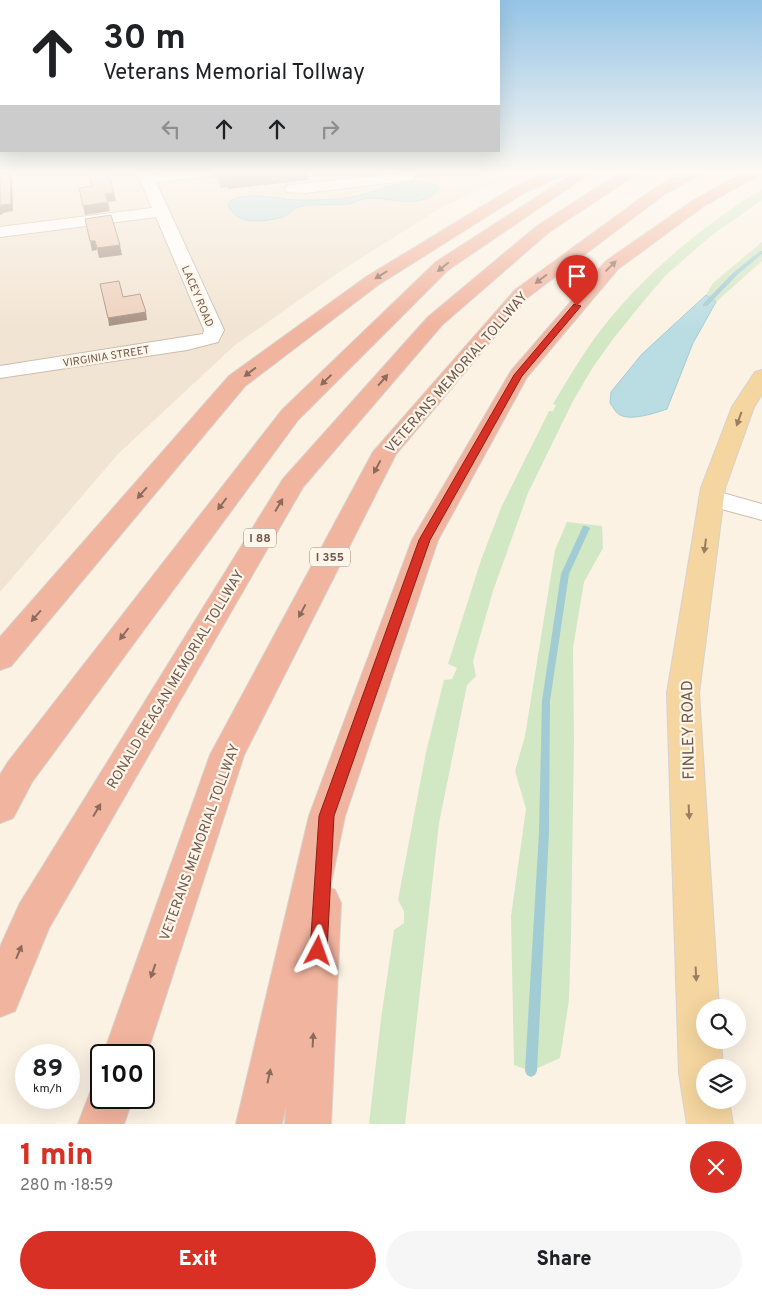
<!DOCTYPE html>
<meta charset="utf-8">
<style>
:root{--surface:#fff;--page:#f6f6f6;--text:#202124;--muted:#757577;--accent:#d93025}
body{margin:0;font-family:Overpass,sans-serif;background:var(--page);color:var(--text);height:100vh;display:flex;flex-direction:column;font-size:19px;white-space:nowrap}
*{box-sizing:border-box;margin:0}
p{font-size:16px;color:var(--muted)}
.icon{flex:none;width:28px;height:28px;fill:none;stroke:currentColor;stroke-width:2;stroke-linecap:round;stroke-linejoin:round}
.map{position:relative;height:1124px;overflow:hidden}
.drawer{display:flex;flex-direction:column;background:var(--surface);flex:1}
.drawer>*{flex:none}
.guide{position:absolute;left:0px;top:0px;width:500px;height:152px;box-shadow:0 5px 20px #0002;background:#fff;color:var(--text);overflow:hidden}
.controls{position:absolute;left:696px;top:999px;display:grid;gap:10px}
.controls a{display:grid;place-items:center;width:50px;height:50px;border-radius:50%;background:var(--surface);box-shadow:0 5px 20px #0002;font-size:25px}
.speed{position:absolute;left:15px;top:1044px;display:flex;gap:10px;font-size:25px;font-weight:700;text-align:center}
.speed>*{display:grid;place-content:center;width:65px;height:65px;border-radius:50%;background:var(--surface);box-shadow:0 5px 20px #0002;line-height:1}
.speed small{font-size:12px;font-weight:400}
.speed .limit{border:2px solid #111;border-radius:8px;background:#fff;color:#111}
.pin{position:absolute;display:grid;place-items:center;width:42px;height:42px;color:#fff;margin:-51px -21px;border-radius:50% 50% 50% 0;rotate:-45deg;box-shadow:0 0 5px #0007}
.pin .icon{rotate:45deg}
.me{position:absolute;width:55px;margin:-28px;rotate:4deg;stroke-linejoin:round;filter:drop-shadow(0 0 4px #0008)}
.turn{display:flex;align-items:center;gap:18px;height:105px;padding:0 20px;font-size:22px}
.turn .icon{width:65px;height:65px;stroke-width:2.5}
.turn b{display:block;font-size:35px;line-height:42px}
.lanes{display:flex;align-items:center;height:48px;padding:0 20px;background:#0003;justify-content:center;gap:25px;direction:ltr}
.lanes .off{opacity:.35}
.round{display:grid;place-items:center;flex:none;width:52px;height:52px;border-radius:26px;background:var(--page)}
.headline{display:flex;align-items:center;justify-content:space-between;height:85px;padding:0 20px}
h1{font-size:30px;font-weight:800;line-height:38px;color:var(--accent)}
.button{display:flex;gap:10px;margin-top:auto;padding:10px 20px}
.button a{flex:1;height:58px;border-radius:30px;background:var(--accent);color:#fff;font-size:20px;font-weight:800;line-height:58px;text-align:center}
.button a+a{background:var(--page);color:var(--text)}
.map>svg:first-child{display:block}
</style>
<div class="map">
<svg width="762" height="1124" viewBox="0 0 762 1124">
<rect width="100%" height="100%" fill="#fbf2e4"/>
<path fill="#f2e4d3" d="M0,172h473l25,9 -59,28 -100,63 -104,73 -117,109 -118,138z"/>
<path fill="#d2e7c4" d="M762,189v11l-50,35 -46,40 -24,28 -29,36 -20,28 -20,34 -45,92 -35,98 -20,70 3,15 -9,9 -28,138 -34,301h-36l12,-105 13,-89 10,-7v-12l-6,-11 28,-148 18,-72 8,-1 5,-11 -9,-4 33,-104 20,-52 48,-97h4l3,-6 -3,-1c13,-22 26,-44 41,-65 45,-61 104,-110 168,-150z
M762,242v19l-46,41 -10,-7 7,-12z
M567,522l35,4 1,22 -19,34 -11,66 1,93 -3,194 -2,65 -9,58 -29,13 -17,-6 -3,-149 15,-107 -11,-38 10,-35 30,-186z"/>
<path fill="#badde3" stroke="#a1ccd4" d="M410,182c10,0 23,-2 29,7 -17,21 -47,9 -69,9 -8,0 -14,5 -22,6 -16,2 -32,-1 -49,3 -7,2 -10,7 -16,10 -9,3 -21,4 -30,4 -12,-1 -19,-5 -25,-15l2,-5c20,-11 47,-1 69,-1 21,0 46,0 66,-6 15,-5 29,-10 45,-12z
M706,295l10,7 -23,41 -26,66c-12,4 -35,12 -47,6 -4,-2 -7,-8 -10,-12l1,-11 31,-38z"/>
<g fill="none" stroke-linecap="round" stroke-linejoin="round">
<path fill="#a1ccd4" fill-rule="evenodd" d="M760,251h2v3l-25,21 -30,31h-4v-2l30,-31z
M583,526h3l4,2 -21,46 -19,127 -1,131 -12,239 -2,4 -4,2 -4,-2 -2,-4 14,-239 3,-131 19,-127z"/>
<g stroke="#cebcae" stroke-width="2">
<path id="minor" d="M137,172h14l1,2 19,-2h45l-2,3 -5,1 -53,6 68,148 -6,12 -31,8 -187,28v-12l203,-32 1,-4 -48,-113 -156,20v-10l152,-19z
M408,173l5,1 2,3 -2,3 -108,13 -18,-1 -2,-3 2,-3 5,-1z
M712,490l50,14v16l-59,-16 -4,-6 4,-6z"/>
</g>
<g stroke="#d7d1cd" stroke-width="2">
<path id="major" d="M762,370v24l-8,13 -29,81 -26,205 20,315h-14v32h16l2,28h-18v32h24l4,24h-46l-8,-51 -12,-380 34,-205 31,-81 23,-35z"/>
</g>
<g stroke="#d7d1cd" stroke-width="2">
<path id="highway" d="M547,172h19l-2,3 -40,18 -146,92 -133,101 -234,280 -11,4v-33l229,-261 137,-99 148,-90z
M575,172h17l-144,98 -150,150 -266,362 -19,36 -13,5v-48l8,-13 274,-352 154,-148z
M621,172h19l-91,60 -107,93 -139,162 -254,441 -34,83 -15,6v-70l20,-44 263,-424 145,-162 109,-91z
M684,172h18l-2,3 -34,18 -139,105 -131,156 -152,301 -100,308v-8h-41l107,-300 163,-303 142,-162 141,-103z
M744,172h17l-2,3 -55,31 -86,63 -91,108 -89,163 -93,276 -15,72 5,2 6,13 -10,221h-46l1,-18 -4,18h-46l73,-308 103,-276 99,-169 95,-110 88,-61z
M101,1079v19h32l-9,26h-46l16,-42z"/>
</g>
<use href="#minor" fill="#fff" fill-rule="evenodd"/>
<use href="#major" fill="#f5d6a0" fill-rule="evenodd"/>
<use href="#highway" fill="#f1b49f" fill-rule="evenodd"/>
</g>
<path fill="#cdb4a3" d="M214,172h94v8l-80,9 -1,-2 -6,1 -7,-11z"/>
<path fill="#a79284" d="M10,172h2l1,39 -10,2v1l-3,1v-8z
M219,172h6l2,15 -6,1z
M240,172h68v8l-80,9 -2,-15z
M114,193l2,8 -9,1 -2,-8z
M108,202l2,9 -25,4 -2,-9z
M90,241h5l2,9 -5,1z
M120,245l2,10 -23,3 -2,-10z
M146,312l1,8 -38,6 -1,-8z"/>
<path fill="#eed1bd" stroke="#a79284" d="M0,172h10l1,32 -10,1v1l-1,1z
M89,172h19l6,21 -9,1 3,8 -25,4 -4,-18 13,-2z
M225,172h15l-14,2z
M111,215l9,30 -23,3 -2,-7h-5l-5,-22z
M119,281l4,16 17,-3 6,18 -38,6 -8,-34z"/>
<defs><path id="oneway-solid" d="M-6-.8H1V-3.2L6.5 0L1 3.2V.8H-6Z" transform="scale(1.25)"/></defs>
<g fill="#8b6b5c">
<use href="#oneway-solid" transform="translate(611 266) rotate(-44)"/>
<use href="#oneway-solid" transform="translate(443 267) rotate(141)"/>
<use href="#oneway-solid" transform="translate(381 275) rotate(148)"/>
<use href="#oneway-solid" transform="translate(541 279) rotate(143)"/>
<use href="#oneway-solid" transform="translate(250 372) rotate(143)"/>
<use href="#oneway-solid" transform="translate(326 380) rotate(136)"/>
<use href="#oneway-solid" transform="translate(383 380) rotate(-49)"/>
<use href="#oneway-solid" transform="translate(377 467) rotate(118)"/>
<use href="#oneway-solid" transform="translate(142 493) rotate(131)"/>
<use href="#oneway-solid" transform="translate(222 504) rotate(127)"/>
<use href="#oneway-solid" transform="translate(279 505) rotate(-59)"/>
<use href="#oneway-solid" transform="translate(302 611) rotate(118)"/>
<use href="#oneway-solid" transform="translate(36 616) rotate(131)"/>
<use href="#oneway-solid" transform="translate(124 634) rotate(127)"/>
<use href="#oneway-solid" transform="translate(97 810) rotate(-59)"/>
<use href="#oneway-solid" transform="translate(19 952) rotate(-67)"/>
<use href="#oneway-solid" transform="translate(153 971) rotate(109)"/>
<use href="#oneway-solid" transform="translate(313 1040) rotate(-87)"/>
<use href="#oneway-solid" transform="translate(269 1076) rotate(-78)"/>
</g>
<g fill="#997e64">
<use href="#oneway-solid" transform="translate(739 419) rotate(110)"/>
<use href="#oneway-solid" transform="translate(705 546) rotate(98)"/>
<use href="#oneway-solid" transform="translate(689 812) rotate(87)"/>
<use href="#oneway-solid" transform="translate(696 974) rotate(87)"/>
</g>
<linearGradient id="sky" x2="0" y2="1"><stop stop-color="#95c4e6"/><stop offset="0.52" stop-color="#fdf9f3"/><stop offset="1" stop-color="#fdf9f3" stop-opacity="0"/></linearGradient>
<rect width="762" height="329" fill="url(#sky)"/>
<path fill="#d93025" stroke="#8d1f18" d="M574,304l7,2 -59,70 -92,164 -96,276 -7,135 -3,6 -6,2 -6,-2 -2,-6 9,-135 100,-276 95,-165z"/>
<g text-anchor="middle" stroke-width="4.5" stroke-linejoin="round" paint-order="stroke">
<g font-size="11" fill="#71594b" stroke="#fef6ea">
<text transform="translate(198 296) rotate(67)" y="4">LACEY ROAD</text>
<text transform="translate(106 356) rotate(-9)" y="4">VIRGINIA STREET</text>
</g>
<g fill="#fef6ea" stroke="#9b887b" stroke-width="1">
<rect x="244" y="528.5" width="32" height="19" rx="4"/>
<rect x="310" y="547.5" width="40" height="19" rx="4"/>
</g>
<g font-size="12" font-weight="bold" fill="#71594b">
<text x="260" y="542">I 88</text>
<text x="330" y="561">I 355</text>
</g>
<g font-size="14" fill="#71594b" stroke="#fef6ea">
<text transform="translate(456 372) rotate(-49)" y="5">VETERANS MEMORIAL TOLLWAY</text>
<text transform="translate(175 679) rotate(-59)" y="5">RONALD REAGAN MEMORIAL TOLLWAY</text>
<text transform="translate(199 842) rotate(-70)" y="5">VETERANS MEMORIAL TOLLWAY</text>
</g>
<g font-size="16" fill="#71594b" stroke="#fef6ea">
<text transform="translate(687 730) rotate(-91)" y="6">FINLEY ROAD</text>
</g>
</g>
</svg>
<div class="controls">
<a><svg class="icon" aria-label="search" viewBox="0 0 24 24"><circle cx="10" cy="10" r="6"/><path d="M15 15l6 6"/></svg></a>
<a><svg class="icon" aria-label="layers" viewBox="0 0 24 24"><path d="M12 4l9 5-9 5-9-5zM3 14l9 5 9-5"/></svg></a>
</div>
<div class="speed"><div>89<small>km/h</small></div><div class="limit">100</div></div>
<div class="pin" style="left:577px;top:306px;background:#d93025"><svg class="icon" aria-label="arrive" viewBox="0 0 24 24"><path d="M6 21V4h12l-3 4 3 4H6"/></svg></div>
<svg class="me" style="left:318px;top:951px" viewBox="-20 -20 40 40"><path d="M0-17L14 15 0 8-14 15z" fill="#d93025" stroke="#fff" stroke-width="4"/></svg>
<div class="guide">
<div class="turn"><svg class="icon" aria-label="ahead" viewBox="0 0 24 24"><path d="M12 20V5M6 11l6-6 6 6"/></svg><div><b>30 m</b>Veterans Memorial Tollway</div></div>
<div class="lanes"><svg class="icon off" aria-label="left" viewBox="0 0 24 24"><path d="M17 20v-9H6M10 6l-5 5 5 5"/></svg><svg class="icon" aria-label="ahead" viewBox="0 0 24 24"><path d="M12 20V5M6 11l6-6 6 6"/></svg><svg class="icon" aria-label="ahead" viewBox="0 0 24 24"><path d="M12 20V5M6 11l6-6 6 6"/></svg><svg class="icon off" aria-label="right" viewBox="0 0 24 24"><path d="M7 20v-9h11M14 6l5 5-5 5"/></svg></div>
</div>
</div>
<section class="drawer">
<div class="headline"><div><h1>1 min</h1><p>280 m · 18:59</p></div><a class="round" style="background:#d93025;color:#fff"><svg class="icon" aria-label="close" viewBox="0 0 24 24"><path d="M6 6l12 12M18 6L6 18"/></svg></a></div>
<div class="button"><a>Exit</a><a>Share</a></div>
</section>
